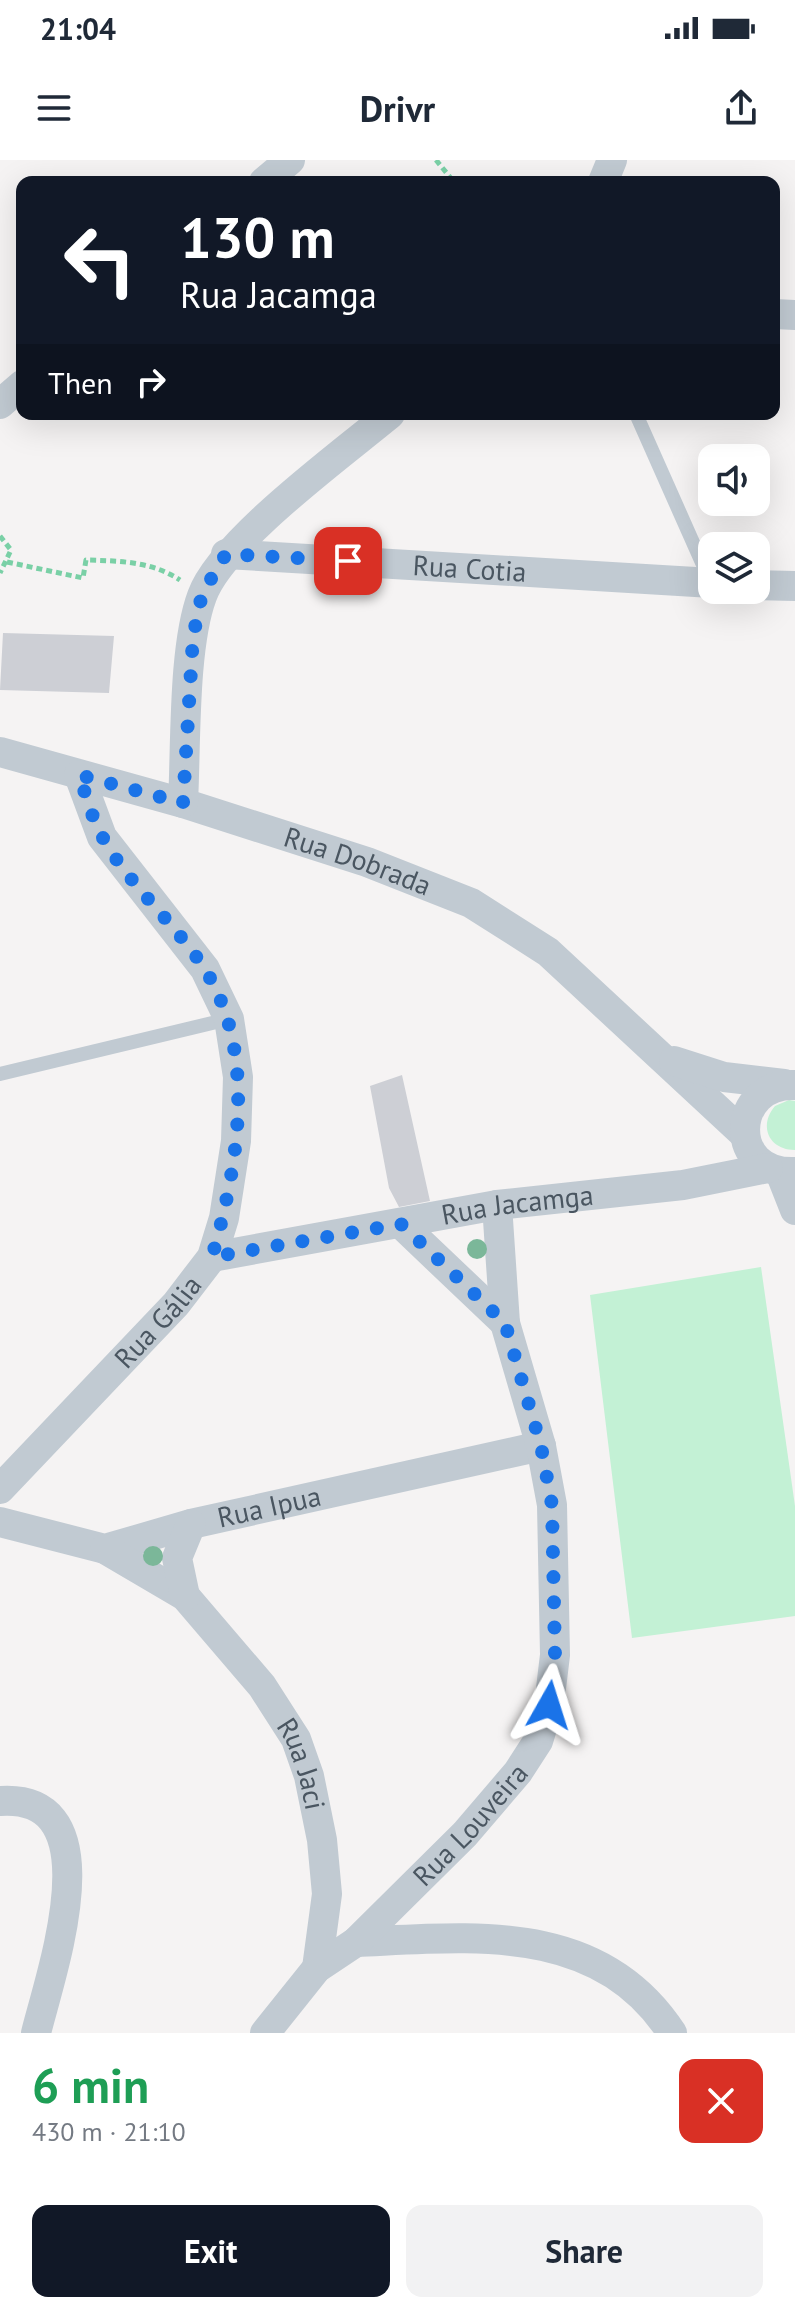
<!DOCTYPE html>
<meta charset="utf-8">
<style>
:root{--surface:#fff;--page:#f2f2f3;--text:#1f2937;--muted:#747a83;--accent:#111827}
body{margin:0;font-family:"PT Sans",sans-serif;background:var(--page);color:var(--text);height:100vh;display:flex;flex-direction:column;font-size:30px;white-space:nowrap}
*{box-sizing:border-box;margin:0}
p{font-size:26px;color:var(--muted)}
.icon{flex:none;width:44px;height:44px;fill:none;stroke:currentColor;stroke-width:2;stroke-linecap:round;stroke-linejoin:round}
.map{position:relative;height:1873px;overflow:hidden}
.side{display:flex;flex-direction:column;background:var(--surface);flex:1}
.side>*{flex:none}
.top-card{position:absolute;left:16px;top:16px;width:764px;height:244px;border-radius:16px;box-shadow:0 8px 32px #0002;background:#111827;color:#fff;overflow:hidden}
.tools{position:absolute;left:698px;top:284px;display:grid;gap:16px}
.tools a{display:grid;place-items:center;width:72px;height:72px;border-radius:16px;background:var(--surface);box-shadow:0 8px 32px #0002;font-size:40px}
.pin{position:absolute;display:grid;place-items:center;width:68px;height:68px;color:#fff;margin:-34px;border-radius:16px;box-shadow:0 4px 12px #0006}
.me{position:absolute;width:88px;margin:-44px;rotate:6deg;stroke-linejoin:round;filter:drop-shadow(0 0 6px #0008)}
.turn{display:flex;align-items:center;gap:28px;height:168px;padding:0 32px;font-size:36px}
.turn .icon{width:104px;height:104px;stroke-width:2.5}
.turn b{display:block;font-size:56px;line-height:68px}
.then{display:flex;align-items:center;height:76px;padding:0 32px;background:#0003;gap:16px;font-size:30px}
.round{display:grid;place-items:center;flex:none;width:84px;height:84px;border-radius:16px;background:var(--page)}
.headline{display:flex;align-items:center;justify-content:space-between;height:136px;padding:0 32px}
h1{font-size:48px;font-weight:800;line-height:60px;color:#1e9e55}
.button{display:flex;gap:16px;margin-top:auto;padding:16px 32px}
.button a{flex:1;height:92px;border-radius:16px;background:var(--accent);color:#fff;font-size:32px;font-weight:800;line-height:92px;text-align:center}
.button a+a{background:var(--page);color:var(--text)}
.status{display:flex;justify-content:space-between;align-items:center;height:56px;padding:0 40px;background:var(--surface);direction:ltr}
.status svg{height:22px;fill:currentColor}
header{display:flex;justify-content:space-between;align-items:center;height:104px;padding:0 32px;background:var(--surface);font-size:36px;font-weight:800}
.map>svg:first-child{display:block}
</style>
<div class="status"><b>21:04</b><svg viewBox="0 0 49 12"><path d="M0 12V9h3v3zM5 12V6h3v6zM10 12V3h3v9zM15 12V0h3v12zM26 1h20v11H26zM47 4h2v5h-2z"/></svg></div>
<header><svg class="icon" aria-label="menu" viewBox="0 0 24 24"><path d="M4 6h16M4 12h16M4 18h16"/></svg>Drivr<svg class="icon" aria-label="share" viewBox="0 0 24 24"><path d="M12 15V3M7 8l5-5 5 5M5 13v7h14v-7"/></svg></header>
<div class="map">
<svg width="795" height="1873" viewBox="0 0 795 1873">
<rect width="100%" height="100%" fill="#f5f3f3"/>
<path fill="#c3f1d5" d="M789,940l6,1v49c-26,0 -37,-24 -20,-44z
M761,1107l34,239v110l-163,22 -42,-343z"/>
<path fill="#cdcfd5" d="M3,473l111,3 -5,57 -109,-3z
M402,915l28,126 -31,6 -10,-19 -19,-102z"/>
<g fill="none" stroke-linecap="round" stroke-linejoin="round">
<path stroke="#7ad0a6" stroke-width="5" stroke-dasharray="6 4" stroke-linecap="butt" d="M436,0l18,22
M0,376l11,14 -11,23
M7,402l76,16 3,-18c33,1 65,1 94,20"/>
<path stroke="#c1cad2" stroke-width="14" d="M636,254l75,169
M0,914l229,-55"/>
<g stroke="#c1cad2" stroke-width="30">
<path d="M264,22l26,-22"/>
<path d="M603,22l9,-22"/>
<path d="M774,154l21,1"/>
<path d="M0,244l22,-19"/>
<path id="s1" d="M226,394l486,29"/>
<path d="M756,425l39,1"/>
<path id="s2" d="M0,592l183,51 184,59 104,41 77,49 195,181"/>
<path d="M183,643c3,-57 0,-156 19,-207 19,-54 140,-142 188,-182"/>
<path d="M674,901l50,16 60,7"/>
<path d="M795,925c-64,-3 -69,90 0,87"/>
<path d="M780,1012l15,38"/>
<path d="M401,1064l104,99"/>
<path id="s3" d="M212,1097l285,-52 186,-20 85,-17"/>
<path id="s4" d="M0,1329l176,-185 36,-47 12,-39 12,-77 2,-64 -9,-58 -24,-50 -103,-132 -23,-62"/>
<path id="s5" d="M0,1362l105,27 86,-25 350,-78"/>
<path id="s6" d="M105,1389l80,47 77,90 34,53 13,37 13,64 5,54 -10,74"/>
<path d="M185,1436l-8,-38 14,-34"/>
<path d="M0,1641c115,-8 51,171 36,232"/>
<path d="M356,1782c117,-5 243,-21 316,91"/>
<path id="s7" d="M265,1873l52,-65 39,-26 109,-108 53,-62 20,-31 11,-36 6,-50 -3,-150 -11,-59 -36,-123 -8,-118"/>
</g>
</g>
<g fill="#7bb799">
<circle cx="477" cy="1089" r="10"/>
<circle cx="153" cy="1396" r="10"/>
</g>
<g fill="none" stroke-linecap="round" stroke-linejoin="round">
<path stroke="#1a73e8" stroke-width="14" stroke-dasharray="0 25.2" d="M348,401l-122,-7 -24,40 -9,43 -10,166 -104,-28c7,20 13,44 24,63 26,47 71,84 101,130 54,84 34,198 8,289l189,-33 104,99 36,123 11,59 3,150 -6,50"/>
</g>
<g text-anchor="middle" stroke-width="8" stroke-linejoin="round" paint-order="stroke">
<g font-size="28" fill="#4a5661" stroke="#fff">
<text dy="10" stroke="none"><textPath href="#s1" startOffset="244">Rua Cotia</textPath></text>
<text dy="10" stroke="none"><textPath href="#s2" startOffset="374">Rua Dobrada</textPath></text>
<text dy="10" stroke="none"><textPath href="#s3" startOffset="310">Rua Jacamga</textPath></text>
<text dy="10" stroke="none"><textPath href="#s4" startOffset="230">Rua Gália</textPath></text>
<text dy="10" stroke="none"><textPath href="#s5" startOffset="278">Rua Ipua</textPath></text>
<text dy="10" stroke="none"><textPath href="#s6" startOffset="300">Rua Jaci</textPath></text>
<text dy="10" stroke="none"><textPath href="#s7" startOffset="294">Rua Louveira</textPath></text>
</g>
</g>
</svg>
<div class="tools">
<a><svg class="icon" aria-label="sound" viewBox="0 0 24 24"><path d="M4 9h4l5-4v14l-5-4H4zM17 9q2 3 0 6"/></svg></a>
<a><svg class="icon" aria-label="layers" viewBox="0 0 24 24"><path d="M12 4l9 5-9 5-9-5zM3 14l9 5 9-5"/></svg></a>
</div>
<div class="pin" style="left:348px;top:401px;background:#d93025"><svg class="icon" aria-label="arrive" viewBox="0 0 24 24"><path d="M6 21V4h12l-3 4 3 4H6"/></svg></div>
<svg class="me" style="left:549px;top:1545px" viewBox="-20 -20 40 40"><path d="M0-17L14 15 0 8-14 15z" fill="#1a73e8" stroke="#fff" stroke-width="4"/></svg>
<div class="top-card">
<div class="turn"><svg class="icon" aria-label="left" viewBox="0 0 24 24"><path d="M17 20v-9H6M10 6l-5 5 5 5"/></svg><div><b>130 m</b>Rua Jacamga</div></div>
<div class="then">Then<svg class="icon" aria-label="right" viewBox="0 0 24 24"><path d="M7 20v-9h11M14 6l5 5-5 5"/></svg></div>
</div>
</div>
<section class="side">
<div class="headline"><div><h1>6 min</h1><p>430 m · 21:10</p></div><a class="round" style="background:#d93025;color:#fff"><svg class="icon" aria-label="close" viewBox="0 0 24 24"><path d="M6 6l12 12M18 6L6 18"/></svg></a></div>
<div class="button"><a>Exit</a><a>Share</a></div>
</section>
